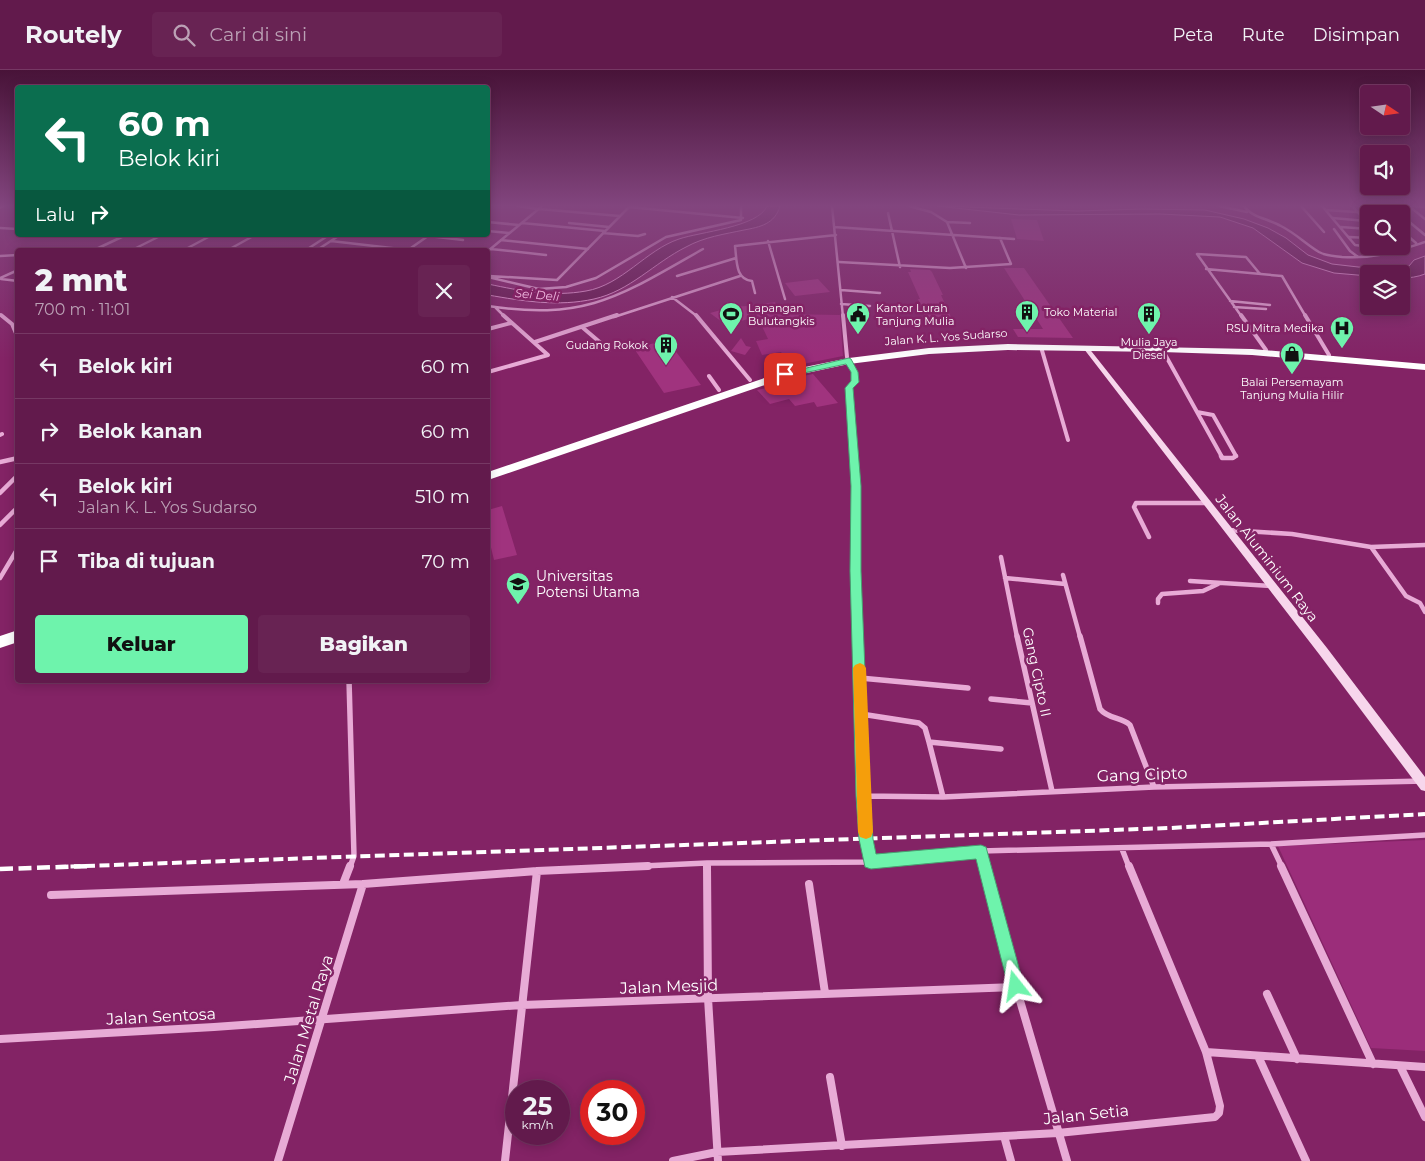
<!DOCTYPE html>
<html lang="id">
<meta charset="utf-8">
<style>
:root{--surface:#621a4c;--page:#682353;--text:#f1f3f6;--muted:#bba1b5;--line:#763864;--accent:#6ef3ac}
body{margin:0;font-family:Montserrat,sans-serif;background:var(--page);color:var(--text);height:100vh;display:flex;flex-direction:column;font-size:19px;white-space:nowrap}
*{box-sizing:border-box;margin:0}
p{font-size:16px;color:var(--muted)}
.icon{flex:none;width:28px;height:28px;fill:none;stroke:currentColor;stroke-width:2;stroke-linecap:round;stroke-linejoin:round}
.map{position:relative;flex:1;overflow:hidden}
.drawer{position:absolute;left:15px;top:178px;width:475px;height:435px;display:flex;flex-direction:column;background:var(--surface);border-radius:5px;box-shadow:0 2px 12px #0003,0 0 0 1px var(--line)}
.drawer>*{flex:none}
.hud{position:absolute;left:15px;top:15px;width:475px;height:152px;border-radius:5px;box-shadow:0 2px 12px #0003,0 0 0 1px var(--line);background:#0b6e4f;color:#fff;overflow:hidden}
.needle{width:32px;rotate:103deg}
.fabs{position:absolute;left:1360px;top:15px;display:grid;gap:10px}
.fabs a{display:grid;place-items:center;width:50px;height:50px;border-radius:5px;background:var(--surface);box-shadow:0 2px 12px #0003,0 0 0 1px var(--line);font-size:25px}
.speed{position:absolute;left:505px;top:1010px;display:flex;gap:10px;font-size:25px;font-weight:700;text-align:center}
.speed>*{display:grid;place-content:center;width:65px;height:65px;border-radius:50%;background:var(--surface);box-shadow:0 2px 12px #0003,0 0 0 1px var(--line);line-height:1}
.speed small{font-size:12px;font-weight:400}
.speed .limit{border:8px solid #d22;background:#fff;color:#111}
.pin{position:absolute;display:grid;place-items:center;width:42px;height:42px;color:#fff;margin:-21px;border-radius:10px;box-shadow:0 2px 8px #0006}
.me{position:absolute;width:55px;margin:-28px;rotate:345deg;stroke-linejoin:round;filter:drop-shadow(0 0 4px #0008)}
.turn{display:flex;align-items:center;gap:18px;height:105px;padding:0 20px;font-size:22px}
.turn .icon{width:65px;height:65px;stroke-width:2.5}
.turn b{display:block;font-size:35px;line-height:42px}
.then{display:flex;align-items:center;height:48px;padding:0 20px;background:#0003;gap:10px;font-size:19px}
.round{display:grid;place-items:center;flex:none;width:52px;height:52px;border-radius:5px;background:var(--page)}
.summary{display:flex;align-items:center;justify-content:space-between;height:85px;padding:0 20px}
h1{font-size:30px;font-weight:800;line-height:38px}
.action{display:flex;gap:10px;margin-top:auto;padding:10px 20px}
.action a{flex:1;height:58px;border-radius:5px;background:var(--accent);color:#111;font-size:20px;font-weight:800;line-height:58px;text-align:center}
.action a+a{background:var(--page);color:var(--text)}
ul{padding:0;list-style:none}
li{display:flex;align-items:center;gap:15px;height:65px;padding:0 20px;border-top:1px solid var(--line)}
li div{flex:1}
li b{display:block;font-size:19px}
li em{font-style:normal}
header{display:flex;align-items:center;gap:30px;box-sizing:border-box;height:70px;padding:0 25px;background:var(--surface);border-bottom:1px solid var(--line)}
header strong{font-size:24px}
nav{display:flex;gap:28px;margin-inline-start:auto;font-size:18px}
.search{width:350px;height:45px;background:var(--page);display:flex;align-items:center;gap:12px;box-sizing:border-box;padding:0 18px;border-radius:5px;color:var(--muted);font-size:19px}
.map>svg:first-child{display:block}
</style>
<header>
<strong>Routely</strong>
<div class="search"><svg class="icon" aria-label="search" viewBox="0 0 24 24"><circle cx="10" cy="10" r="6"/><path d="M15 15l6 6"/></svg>Cari di sini</div>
<nav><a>Peta</a><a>Rute</a><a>Disimpan</a></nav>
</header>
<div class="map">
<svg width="1425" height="1091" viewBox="0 0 1425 1091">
<rect width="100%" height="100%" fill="#832365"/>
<path fill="#9b2d7a" d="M775,232l6,12 59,1 3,41 -50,10 -12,-14 -19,3 -6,-14 12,-2 -16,-34z
M1425,770v211l-54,-3 -93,-202z"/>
<path fill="#63184b" stroke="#e99fd4" d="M767,136h13c-5,18 -20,21 -36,24 -19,4 -40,7 -58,17 -32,16 -56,44 -92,52 -36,8 -71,2 -106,-4v-11c33,7 64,13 98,7 36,-6 60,-41 93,-52 20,-7 80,-12 88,-33z
M937,136l140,5 65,-2 63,1 39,9 24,9 18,10 22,17 24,9 35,4 32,-1 10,-1 5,-6 11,-4v18c-8,3 -15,4 -24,4v-4h-32v2l-35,-3 -32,-10 -49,-35 -33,-11 -60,-3 -141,1z"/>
<path fill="#a0337e" d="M1011,149l26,1 7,21 -27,-2z
M1004,198h20l49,70 -55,-1 -5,-8h30z
M910,199l20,1 2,2 11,23h-2l14,31 -27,-1 -10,-26h2l-12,-27h3z
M818,209l12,13 -35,4 -10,-13z
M747,236l9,11 -30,8 -16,-12 22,-6z
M741,268l5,8 5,1 -6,8 -14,-4z
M668,271l33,44 -37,8 -31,-46z
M813,304l25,29 -21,4 -3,-5 -19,4 -6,-7 -19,5 -13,-14 19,-4 -2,-2 14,-5z
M502,436l15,49 -23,5 -6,-25v-25z"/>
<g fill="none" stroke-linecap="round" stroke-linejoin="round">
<path stroke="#e8abd6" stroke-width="2.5" d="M518,136l20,3
M832,136l11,111
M909,136l22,6 16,10
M1219,136l28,6
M1244,136c7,11 25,13 37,20 14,7 25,18 38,26 7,4 15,4 23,5 33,2 52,-5 83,-15
M1301,136l23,26
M1322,136l33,39 31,4 3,-1 -1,-2
M1352,136l17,18
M1377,136l8,8
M1392,136l8,8
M1409,136l16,13
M1413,136l12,1
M629,137l114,11
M539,139l81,7
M1326,140l31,2
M888,143l12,54
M1401,145l24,20
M1333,148l33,3
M488,152l31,3
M522,153l83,8
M569,153l40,4
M834,157l180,12
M1341,157l28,2
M0,158l18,1
M1334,159l16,22 8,6
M1401,160l15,13
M488,161l21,2
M603,163l35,3 7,-2
M420,165l43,5
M1349,167l20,1
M501,170l87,9
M331,171l78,9
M768,171l17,58
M491,179l55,6
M94,180l32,-15
M132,180l30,-15
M184,180l28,-15
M228,180l27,-15
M306,180l23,-15
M317,180l23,-15
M408,180l20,-14
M488,181l53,-44
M0,186l18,-1
M839,192l111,6 61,-4 -11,-26
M966,198l-19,-46 23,1
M1206,199l76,7 24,41
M489,206l68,4 73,-74
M677,206l59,-18
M488,207l51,12 27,-2 30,-9 70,-41 75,-17v-14
M0,208l18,-8
M1,209l17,2
M841,220l39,3
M755,223l-3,-12c-17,-2 -15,-20 -17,-35l101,-11
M672,227l26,20
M1230,231l40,4
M841,234l29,2
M488,236c99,15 132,-10 215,-57
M495,237l10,10
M1234,237l32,2
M0,245l3,2
M614,247l126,-41
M1242,247l-45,-63 49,3 14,17"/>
<path stroke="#e8abd6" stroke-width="4" d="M1,245l11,9 6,14
M696,245l54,65
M843,245l4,42
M1241,245l25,35
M1305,245l24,40
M582,257l27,23
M488,259l23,-6
M535,272l82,-27
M1041,277l27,93
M1162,279l35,63
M849,291l5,11 1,10 -6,6 5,69
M488,302l60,-17 -45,-40
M709,306l10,14
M1197,342l16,3 23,41 -2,1
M1197,342l25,45
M0,365l2,-1"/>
<path stroke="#e8abd6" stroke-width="4.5" d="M854,386c4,60 1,121 3,181
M1221,386l1,2h11l3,-2
M0,392l18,-4
M0,423l18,-18
M0,455l18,-18
M1228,460l64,4 79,13
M1149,467l-15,-30 2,-4h71
M1425,475l-54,2 35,49 14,7 5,9
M1001,487l16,80
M1063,505l17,62
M0,508l18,-30
M1005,508l60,6
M1190,511l81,5
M1158,533v-4l4,-5 41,-3 15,-7"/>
<path stroke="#e8abd6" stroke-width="5.5" d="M857,566l6,160 3,43 5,23
M1017,566l35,155
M1080,566l20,73c8,10 21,8 30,16l24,62
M860,608l108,10
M349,610l5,176 -4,11
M991,629l41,4
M861,644l58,9 6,5 4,14 72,7
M929,672l14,55
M863,726l80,1 211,-10 271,-6
M1271,774l11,23
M1122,779l7,18
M981,781l4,16
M707,793v4
M621,797l86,-4 164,-1 110,-11 290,-7 154,-9"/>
<path stroke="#e8abd6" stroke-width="8" d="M707,796l1,132 10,163
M985,796l31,121 51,174
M1281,796l92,198
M343,814l7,-18
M809,814l16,109
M51,825l312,-11 174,-13 111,-5
M1267,924l30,65
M0,969l214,-12 308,-22 494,-18
M1206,982l219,15
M1258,986l48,105
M1400,996l25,51
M830,1007l12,69
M1004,1066l7,25
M278,1091l85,-277
M505,1091l32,-290
M673,1091l44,-9 341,-19 157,-16 4,-4 1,-7 -14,-54 -77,-186"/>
<path fill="#f7d6ec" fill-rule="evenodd" d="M0,136h6l-6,3z
M1084,277h4l239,301 98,129v14l-4,-1 -102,-136 -235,-305z"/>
<path fill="#fff" fill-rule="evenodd" d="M1008,274l244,5 173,15v6l-173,-15 -90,-3 -154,-2 -79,4 -80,10 -61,13 -300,103v-8l297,-101 64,-13 80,-10z
M18,560v12l-18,6v-12z"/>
<path stroke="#fff" stroke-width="4" stroke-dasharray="10 4.5" stroke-linecap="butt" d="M56,797l1114,-39 255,-14"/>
<path stroke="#fff" stroke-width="4.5" stroke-dasharray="13 5.5" stroke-linecap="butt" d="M0,799l92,-3"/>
</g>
<linearGradient id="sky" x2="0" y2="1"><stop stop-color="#481338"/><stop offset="0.47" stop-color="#82457e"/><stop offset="1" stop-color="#82457e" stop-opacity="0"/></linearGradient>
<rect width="1425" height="289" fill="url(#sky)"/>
<path fill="#6ef3ac" stroke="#489e70" d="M849,288l2,1 7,13 1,10 -6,6 8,98v85l9,225 3,43 3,15 105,-9 5,2 38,139 -2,6 -6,3 -6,-3 -2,-6 -32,-127 -105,10 -6,-2 -6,-28 -3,-43 -6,-225 1,-85 -6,-98 6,-7v-9l-5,-8 -61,13 -4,-3z"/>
<path fill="#f59e0b" d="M860,593l4,2 2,3 7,164 -2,5 -5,2 -6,-2 -2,-5 -5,-164 2,-3z"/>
<defs>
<g id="building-pin" transform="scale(1.25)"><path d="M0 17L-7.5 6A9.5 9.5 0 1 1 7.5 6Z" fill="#6ef3ac" stroke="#832365"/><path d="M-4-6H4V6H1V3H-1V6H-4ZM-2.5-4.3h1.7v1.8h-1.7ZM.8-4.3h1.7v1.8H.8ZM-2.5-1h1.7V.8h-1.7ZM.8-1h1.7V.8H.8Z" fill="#111"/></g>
<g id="stadium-pin" transform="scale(1.25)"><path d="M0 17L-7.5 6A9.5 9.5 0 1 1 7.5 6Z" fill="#6ef3ac" stroke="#832365"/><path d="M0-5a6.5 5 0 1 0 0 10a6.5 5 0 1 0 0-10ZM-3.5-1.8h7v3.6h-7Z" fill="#111"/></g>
<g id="civic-pin" transform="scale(1.25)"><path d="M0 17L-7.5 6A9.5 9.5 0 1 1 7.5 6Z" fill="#6ef3ac" stroke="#832365"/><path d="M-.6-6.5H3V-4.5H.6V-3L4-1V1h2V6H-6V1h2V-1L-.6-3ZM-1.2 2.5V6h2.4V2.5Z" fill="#111"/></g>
<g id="hospital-pin" transform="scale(1.25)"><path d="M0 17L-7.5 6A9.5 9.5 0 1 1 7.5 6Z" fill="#6ef3ac" stroke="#832365"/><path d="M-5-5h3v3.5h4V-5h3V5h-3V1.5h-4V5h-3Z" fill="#111"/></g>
<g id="shop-pin" transform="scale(1.25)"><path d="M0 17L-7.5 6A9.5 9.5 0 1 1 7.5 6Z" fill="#6ef3ac" stroke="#832365"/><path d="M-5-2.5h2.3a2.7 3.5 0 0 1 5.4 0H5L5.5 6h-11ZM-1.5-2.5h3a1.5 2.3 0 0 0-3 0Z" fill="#111"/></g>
<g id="university-pin" transform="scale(1.25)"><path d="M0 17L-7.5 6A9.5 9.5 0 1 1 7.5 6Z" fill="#6ef3ac" stroke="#832365"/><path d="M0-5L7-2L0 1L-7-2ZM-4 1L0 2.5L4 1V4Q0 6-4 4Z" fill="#111"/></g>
</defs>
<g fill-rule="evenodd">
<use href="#building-pin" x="1027" y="242"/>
<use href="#stadium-pin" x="731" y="244"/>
<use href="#civic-pin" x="858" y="244"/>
<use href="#building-pin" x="1149" y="244"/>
<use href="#hospital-pin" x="1342" y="258"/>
<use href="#building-pin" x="666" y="275"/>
<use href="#shop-pin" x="1292" y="284"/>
<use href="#university-pin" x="518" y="514"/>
</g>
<g text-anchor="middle" stroke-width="5" stroke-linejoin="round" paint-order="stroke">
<g font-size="11" fill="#fff" stroke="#832365" text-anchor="start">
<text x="748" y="242">Lapangan<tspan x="748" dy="13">Bulutangkis</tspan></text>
<text x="876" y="242">Kantor Lurah<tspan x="876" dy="13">Tanjung Mulia</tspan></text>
<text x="1044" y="246">Toko Material</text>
<text x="1324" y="262" text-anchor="end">RSU Mitra Medika</text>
<text x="1149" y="276" text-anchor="middle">Mulia Jaya<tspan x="1149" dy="13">Diesel</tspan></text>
<text x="648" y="279" text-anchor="end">Gudang Rokok</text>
<text x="1292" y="316" text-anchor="middle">Balai Persemayam<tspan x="1292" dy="13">Tanjung Mulia Hilir</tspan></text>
</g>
<g font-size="11" fill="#fff" stroke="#832365">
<text transform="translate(946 267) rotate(-4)" y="4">Jalan K. L. Yos Sudarso</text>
</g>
<g font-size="12" font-style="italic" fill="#efb7df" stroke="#832365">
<text transform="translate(537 225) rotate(5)" y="4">Sei Deli</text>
</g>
<g font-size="14" fill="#fff" stroke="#832365">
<text transform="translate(1267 488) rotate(52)" y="5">Jalan Aluminium Raya</text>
<text transform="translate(1037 602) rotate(78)" y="5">Gang Cipto II</text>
</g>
<g font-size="14" fill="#fff" stroke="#832365" text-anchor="start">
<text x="536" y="511">Universitas<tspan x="536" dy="16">Potensi Utama</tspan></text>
</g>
<g font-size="16" fill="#fff" stroke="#832365">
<text transform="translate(1142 704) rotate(-2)" y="6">Gang Cipto</text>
<text transform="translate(669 916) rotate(-2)" y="6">Jalan Mesjid</text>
<text transform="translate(161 946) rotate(-3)" y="6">Jalan Sentosa</text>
<text transform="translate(308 949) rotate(-73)" y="6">Jalan Metal Raya</text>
<text transform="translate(1086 1044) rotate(-6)" y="6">Jalan Setia</text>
</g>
</g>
</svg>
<div class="fabs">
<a><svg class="needle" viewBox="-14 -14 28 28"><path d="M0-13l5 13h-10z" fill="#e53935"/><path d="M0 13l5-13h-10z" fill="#bba1b5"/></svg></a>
<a><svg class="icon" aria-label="sound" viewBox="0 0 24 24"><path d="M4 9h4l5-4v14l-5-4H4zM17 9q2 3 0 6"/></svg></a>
<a><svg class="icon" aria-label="search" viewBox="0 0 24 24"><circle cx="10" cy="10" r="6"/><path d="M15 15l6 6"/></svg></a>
<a><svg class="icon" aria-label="layers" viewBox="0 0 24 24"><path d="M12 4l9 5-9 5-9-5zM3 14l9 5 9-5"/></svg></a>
</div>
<div class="speed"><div>25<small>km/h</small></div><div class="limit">30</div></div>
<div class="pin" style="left:785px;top:304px;background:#d93025"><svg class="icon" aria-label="arrive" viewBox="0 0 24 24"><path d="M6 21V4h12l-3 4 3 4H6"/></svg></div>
<svg class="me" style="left:1016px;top:916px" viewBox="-20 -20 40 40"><path d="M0-17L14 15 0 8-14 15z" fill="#6ef3ac" stroke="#fff" stroke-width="4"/></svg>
<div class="hud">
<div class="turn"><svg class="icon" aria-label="left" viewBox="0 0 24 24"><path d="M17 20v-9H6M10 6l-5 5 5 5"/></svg><div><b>60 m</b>Belok kiri</div></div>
<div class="then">Lalu<svg class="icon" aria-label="right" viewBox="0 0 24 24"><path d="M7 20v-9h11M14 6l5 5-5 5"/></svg></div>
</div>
<section class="drawer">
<div class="summary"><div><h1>2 mnt</h1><p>700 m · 11:01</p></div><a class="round"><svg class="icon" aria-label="close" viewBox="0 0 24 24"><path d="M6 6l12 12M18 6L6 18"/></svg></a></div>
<ul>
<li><svg class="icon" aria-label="left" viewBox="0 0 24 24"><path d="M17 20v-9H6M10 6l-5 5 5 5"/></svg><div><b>Belok kiri</b></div><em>60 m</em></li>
<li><svg class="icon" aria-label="right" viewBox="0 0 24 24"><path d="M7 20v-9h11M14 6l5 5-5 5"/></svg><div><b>Belok kanan</b></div><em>60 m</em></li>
<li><svg class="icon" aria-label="left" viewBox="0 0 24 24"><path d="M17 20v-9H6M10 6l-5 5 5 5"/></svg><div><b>Belok kiri</b><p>Jalan K. L. Yos Sudarso</p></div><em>510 m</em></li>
<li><svg class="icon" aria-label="arrive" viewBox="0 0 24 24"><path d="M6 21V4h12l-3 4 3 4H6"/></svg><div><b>Tiba di tujuan</b></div><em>70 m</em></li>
</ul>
<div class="action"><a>Keluar</a><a>Bagikan</a></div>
</section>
</div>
